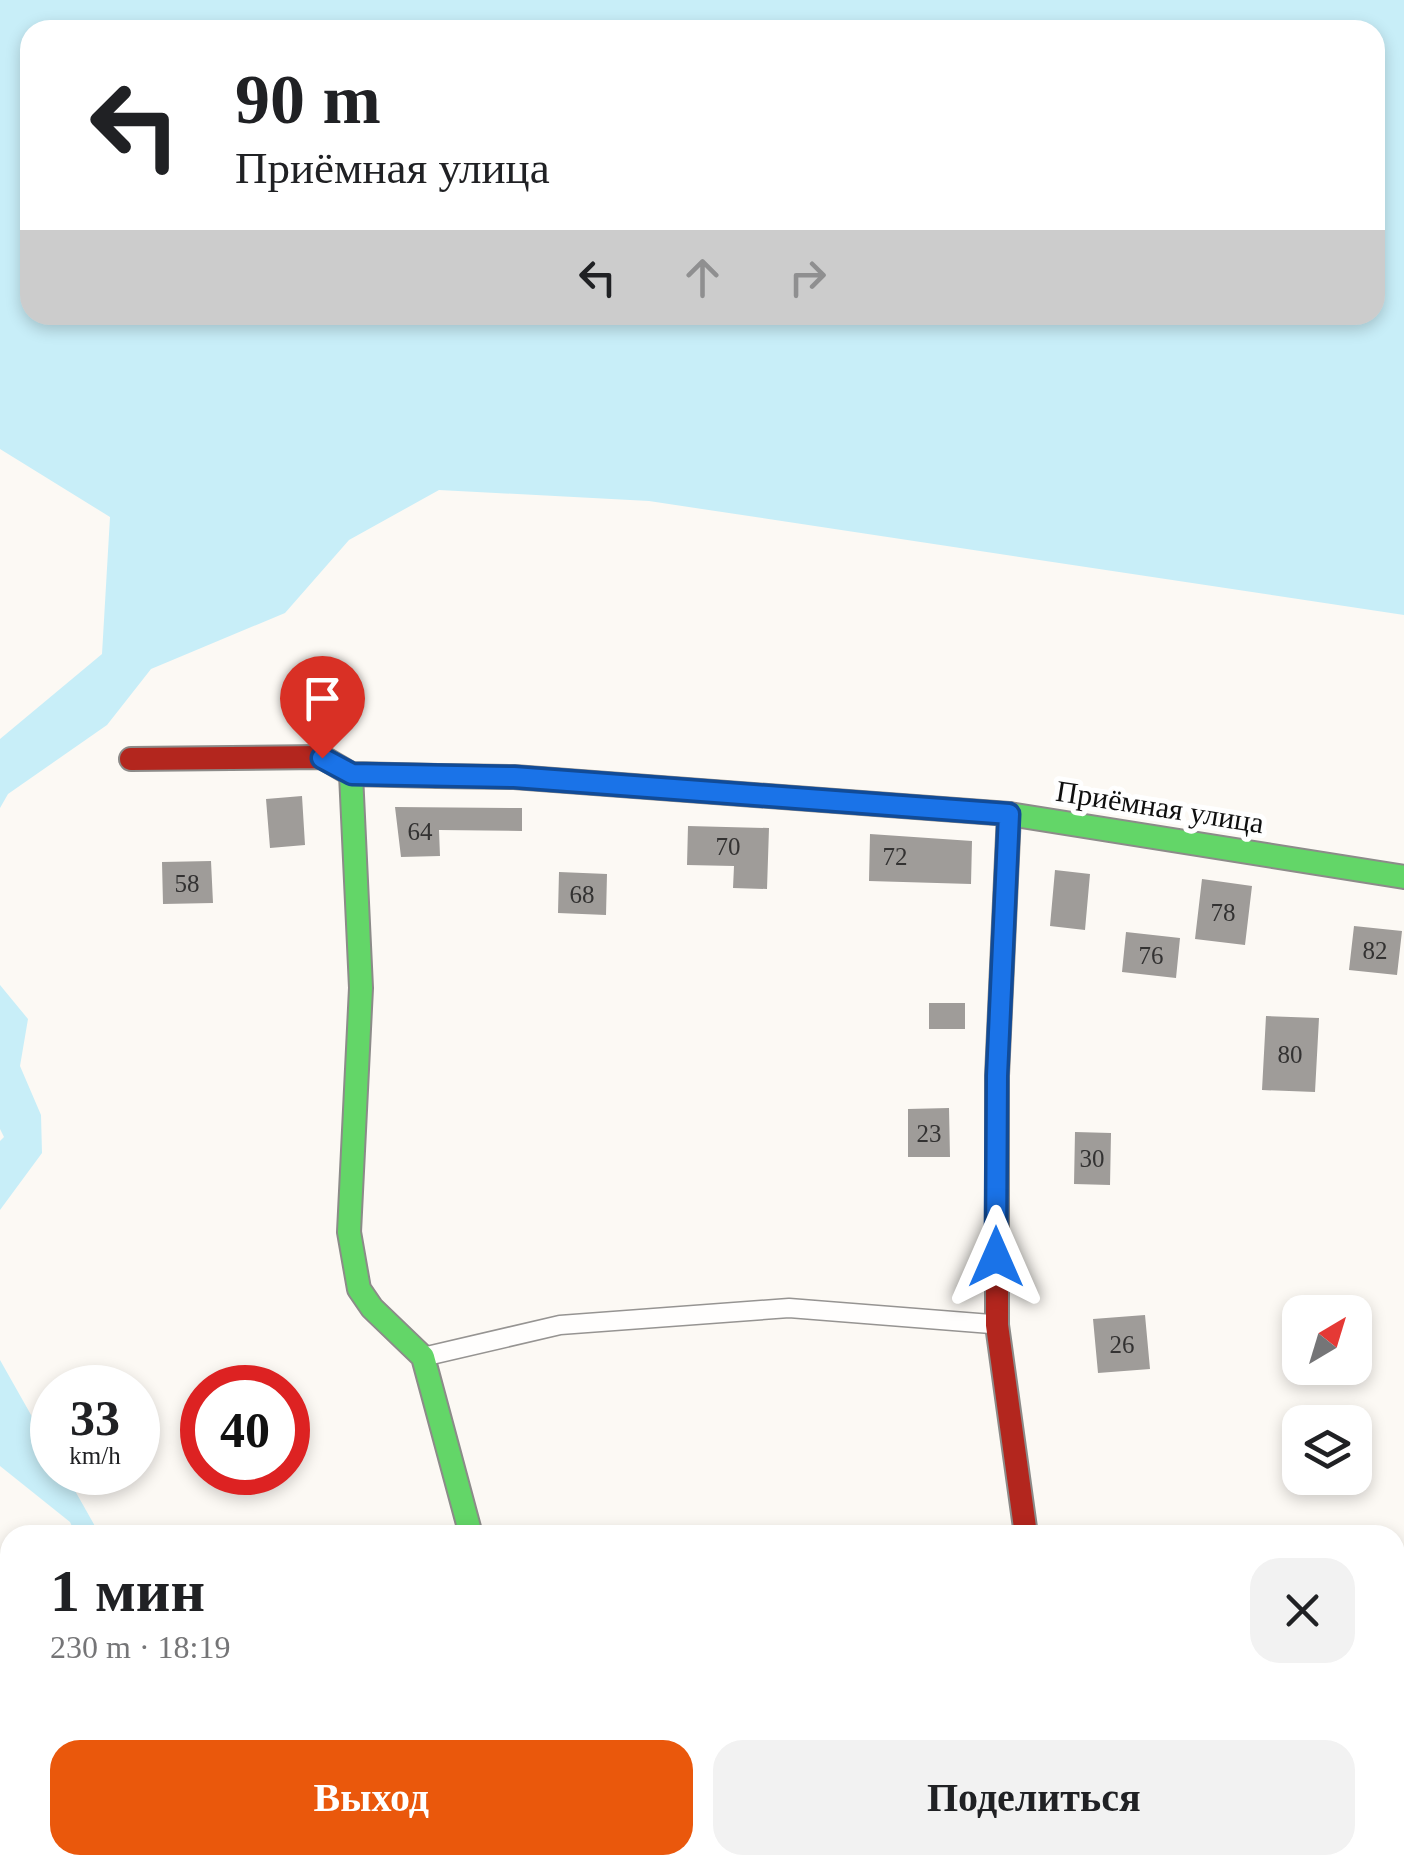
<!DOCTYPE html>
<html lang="ru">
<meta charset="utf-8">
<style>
:root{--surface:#fff;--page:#f2f2f2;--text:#202124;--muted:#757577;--accent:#ea580c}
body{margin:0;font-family:Georgia,serif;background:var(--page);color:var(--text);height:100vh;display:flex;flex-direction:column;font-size:38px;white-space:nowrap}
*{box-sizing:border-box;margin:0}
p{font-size:32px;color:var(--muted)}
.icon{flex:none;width:55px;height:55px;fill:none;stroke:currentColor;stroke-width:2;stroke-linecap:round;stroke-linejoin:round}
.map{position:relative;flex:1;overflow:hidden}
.details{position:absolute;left:0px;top:1525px;width:1405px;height:350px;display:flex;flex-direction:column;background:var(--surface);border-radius:30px 30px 0 0;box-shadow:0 5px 15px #0003}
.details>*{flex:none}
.guide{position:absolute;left:20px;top:20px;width:1365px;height:305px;border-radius:30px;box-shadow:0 5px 15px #0003;background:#fff;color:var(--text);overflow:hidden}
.needle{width:65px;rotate:38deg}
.fabs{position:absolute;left:1282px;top:1295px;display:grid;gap:20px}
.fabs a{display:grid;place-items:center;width:90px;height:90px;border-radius:20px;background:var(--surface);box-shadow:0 5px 15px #0003;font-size:50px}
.speed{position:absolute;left:30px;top:1365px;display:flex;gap:20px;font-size:50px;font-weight:700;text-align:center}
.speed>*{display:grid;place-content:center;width:130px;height:130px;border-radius:50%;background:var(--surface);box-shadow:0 5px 15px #0003;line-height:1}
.speed small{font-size:25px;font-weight:400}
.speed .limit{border:15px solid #d22;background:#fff;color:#111}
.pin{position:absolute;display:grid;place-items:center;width:85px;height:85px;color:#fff;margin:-102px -42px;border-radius:50% 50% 50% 0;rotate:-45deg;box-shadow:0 0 10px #0007}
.pin .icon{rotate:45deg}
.me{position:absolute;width:110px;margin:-55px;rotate:0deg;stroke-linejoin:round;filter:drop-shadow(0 0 8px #0008)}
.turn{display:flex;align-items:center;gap:35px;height:210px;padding:0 50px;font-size:45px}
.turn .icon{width:130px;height:130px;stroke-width:2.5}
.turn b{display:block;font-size:70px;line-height:85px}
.lanes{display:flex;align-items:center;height:95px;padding:0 50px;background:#0003;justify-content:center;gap:50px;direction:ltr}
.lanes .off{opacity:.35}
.round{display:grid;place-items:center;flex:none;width:105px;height:105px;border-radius:30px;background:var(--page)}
.headline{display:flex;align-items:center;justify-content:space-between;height:170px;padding:0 50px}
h1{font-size:60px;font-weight:700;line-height:75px}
.action{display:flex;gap:20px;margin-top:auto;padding:20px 50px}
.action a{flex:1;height:115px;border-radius:30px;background:var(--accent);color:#fff;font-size:40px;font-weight:700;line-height:115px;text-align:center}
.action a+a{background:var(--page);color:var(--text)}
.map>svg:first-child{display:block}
</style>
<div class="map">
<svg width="1404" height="1875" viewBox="0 0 1404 1875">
<rect width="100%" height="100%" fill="#fcf9f4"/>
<path fill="#c8eef8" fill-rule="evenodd" d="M0,0h1404v615l-755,-114 -210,-11 -90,50 -64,73 -134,56 -44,56 -99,69 -8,14v-69l102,-85 8,-137 -110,-68zM30,30h1345v285h-1345z
M0,985l28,34 -8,47 21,49 1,38 -42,57v-69l4,-4 -4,-8z
M0,1360l52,92v20l13,1 35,62h-24l-6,-13 -70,-56z
M595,1865h123l1,10h-122z"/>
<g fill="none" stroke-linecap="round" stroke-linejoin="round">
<path stroke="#c8eef8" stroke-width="10" d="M389,1865v10"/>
</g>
<path fill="#9f9c99" d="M302,796l3,49 -35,3 -4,-49z
M395,807l127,1v23l-83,-1 1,26 -39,1z
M688,826l81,2 -2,61 -34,-1 1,-22 -47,-1z
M870,834l102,7 -1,43 -102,-3z
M211,861l2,42 -50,1 -1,-42z
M1055,870l35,4 -5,56 -35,-4z
M559,872l48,2 -1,41 -48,-2z
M1202,879l50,7 -7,59 -50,-6z
M1354,926l48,5 -5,44 -48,-5z
M1126,932l54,6 -4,40 -54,-6z
M929,1003h36v26h-36z
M1266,1016l53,2 -4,74 -53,-2z
M949,1108l1,49h-42v-48z
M1075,1132l36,1 -1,52 -36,-1z
M1145,1315l5,54 -52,4 -5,-54z"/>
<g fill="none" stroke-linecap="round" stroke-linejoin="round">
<g stroke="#969492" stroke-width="21">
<path id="lane" d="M427,1356l133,-31 229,-17 202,16"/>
</g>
<g stroke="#969492" stroke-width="41">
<path id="street" d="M561,1865l3,10
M1093,1865l12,10"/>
</g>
<g stroke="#8c8b89" stroke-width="26">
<path id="fast" d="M351,774l10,214 -12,244 10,57 13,19 51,49 48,178
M438,776l76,1 495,37 395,63"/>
</g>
<g stroke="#8c8b89" stroke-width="26">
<path id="slow" d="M997,1201v-125l12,-262"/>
</g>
<g stroke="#8c8b89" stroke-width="26">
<path id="jam" d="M131,759l191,-2 29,17 87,2
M997,1201v124l29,210"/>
</g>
<use href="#lane" stroke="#fffefd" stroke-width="18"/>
<use href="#street" stroke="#fffefd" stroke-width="38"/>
<use href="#fast" stroke="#63d668" stroke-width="22"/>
<use href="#slow" stroke="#ff974d" stroke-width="22"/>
<use href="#jam" stroke="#b3261e" stroke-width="22"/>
</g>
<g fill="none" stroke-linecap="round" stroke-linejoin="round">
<g stroke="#114b97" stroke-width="25">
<path id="route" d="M322,758l30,16 162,3 495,37 -12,262 -1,181"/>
</g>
<use href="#route" stroke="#1a73e8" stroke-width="18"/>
</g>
<g text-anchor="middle" stroke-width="10" stroke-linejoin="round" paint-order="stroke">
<g font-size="25" fill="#333232">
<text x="420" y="840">64</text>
<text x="728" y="855">70</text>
<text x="895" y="865">72</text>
<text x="187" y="892">58</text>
<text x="582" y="903">68</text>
<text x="1223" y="921">78</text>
<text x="1375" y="959">82</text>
<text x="1151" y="964">76</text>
<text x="1290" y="1063">80</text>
<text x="929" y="1142">23</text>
<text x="1092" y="1167">30</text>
<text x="1122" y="1353">26</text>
</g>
<g font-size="30" fill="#0f0f0f" stroke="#fff">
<text transform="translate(1160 807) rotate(9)" y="10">Приёмная улица</text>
</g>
</g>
</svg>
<div class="fabs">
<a><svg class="needle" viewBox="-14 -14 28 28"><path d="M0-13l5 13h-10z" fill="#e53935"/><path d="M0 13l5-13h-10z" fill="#757577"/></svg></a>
<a><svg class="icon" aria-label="layers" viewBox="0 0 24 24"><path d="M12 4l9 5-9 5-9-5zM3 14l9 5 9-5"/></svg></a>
</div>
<div class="speed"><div>33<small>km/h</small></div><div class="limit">40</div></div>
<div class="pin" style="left:322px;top:758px;background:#d93025"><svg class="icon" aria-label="arrive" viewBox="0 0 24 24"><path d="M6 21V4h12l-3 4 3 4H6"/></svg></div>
<svg class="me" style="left:996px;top:1257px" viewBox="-20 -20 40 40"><path d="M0-17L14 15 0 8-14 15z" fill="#1a73e8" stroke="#fff" stroke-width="4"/></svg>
<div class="guide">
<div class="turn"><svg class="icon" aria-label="left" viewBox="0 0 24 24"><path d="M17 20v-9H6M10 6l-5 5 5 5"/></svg><div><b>90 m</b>Приёмная улица</div></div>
<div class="lanes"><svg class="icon" aria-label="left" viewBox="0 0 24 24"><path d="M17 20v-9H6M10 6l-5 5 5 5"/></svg><svg class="icon off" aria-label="ahead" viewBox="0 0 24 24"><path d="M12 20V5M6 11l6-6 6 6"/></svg><svg class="icon off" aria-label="right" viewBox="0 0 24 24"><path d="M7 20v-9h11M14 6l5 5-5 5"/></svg></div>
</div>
<section class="details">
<div class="headline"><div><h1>1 мин</h1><p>230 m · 18:19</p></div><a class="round"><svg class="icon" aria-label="close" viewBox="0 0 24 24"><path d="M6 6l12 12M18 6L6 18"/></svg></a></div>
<div class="action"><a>Выход</a><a>Поделиться</a></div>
</section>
</div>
